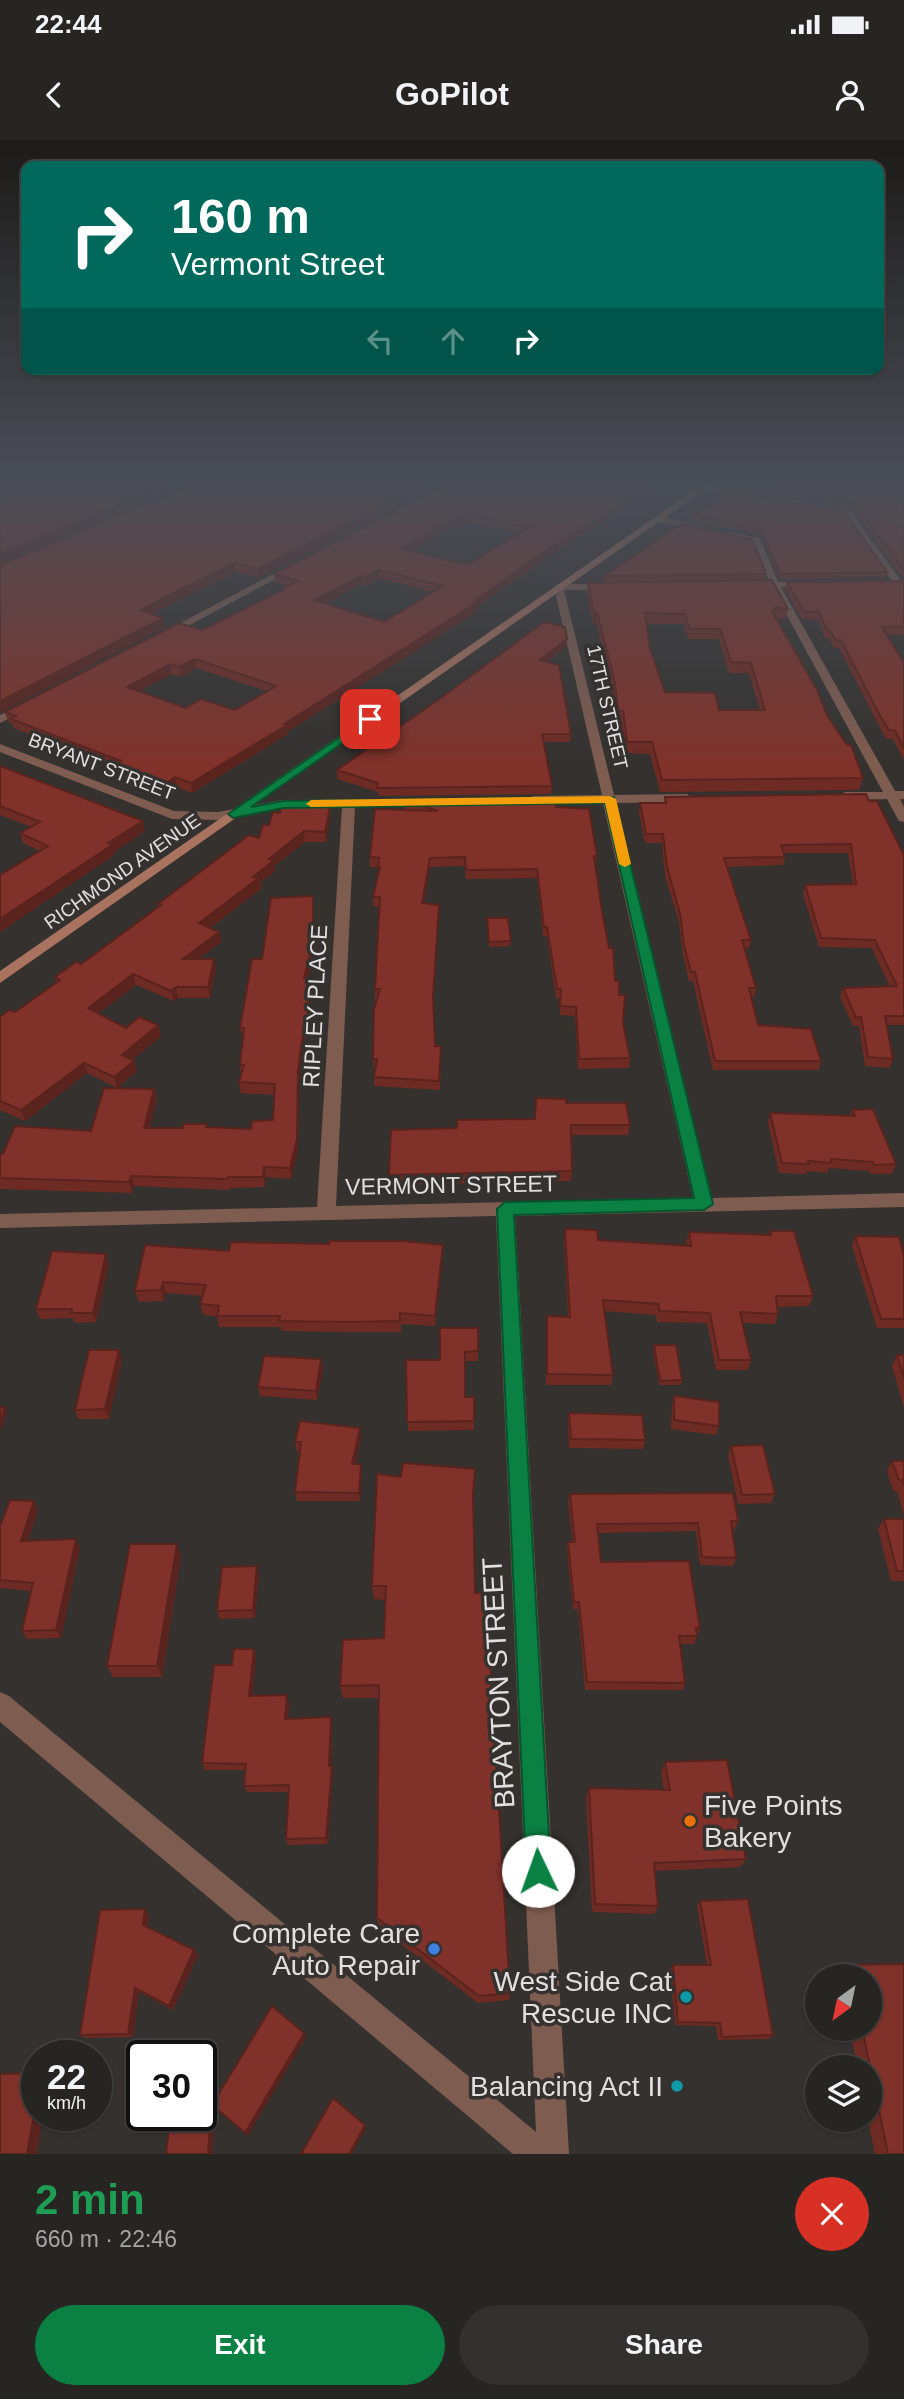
<!DOCTYPE html>
<meta charset="utf-8">
<style>
:root{--surface:#272522;--page:#33312f;--text:#f1f3f6;--muted:#a4a5a5;--line:#434240;--accent:#0b8043}
body{margin:0;font-family:Helvetica,sans-serif;background:var(--page);color:var(--text);height:100vh;display:flex;flex-direction:column;font-size:26px;white-space:nowrap}
*{box-sizing:border-box;margin:0}
p{font-size:23px;color:var(--muted)}
.icon{flex:none;width:38px;height:38px;fill:none;stroke:currentColor;stroke-width:2;stroke-linecap:round;stroke-linejoin:round}
.map{position:relative;height:2014px;overflow:hidden}
.side{display:flex;flex-direction:column;background:var(--surface);flex:1}
.side>*{flex:none}
.hud{position:absolute;left:21px;top:21px;width:863px;height:214px;border-radius:14px;box-shadow:0 2px 5px #0004,0 0 0 2px var(--line);background:#00695c;color:#fff;overflow:hidden}
.needle{width:46px;rotate:213deg}
.controls{position:absolute;left:805px;top:1824px;display:grid;gap:14px}
.controls a{display:grid;place-items:center;width:77px;height:77px;border-radius:50%;background:var(--surface);box-shadow:0 2px 5px #0004,0 0 0 2px var(--line);font-size:35px}
.speed{position:absolute;left:21px;top:1900px;display:flex;gap:14px;font-size:35px;font-weight:700;text-align:center}
.speed>*{display:grid;place-content:center;width:91px;height:91px;border-radius:50%;background:var(--surface);box-shadow:0 2px 5px #0004,0 0 0 2px var(--line);line-height:1}
.speed small{font-size:18px;font-weight:400}
.speed .limit{border:4px solid #111;border-radius:10px;background:#fff;color:#111}
.pin{position:absolute;display:grid;place-items:center;width:60px;height:60px;color:#fff;margin:-30px;border-radius:14px;box-shadow:0 4px 10px #0006}
.me{position:absolute;width:77px;margin:-38px;rotate:357deg;stroke-linejoin:round;filter:drop-shadow(0 0 5px #0008)}
.turn{display:flex;align-items:center;gap:24px;height:147px;padding:0 35px;font-size:32px}
.turn .icon{width:91px;height:91px;stroke-width:2.5}
.turn b{display:block;font-size:49px;line-height:60px}
.lanes{display:flex;align-items:center;height:66px;padding:0 35px;background:#0003;justify-content:center;gap:35px;direction:ltr}
.lanes .off{opacity:.35}
.round{display:grid;place-items:center;flex:none;width:74px;height:74px;border-radius:37px;background:var(--page)}
.headline{display:flex;align-items:center;justify-content:space-between;height:119px;padding:0 35px}
h1{font-size:42px;font-weight:700;line-height:52px;color:#1e9e55}
.cta{display:flex;gap:14px;margin-top:auto;padding:14px 35px}
.cta a{flex:1;height:80px;border-radius:42px;background:var(--accent);color:#fff;font-size:28px;font-weight:700;line-height:80px;text-align:center}
.cta a+a{background:var(--page);color:var(--text)}
.status{display:flex;justify-content:space-between;align-items:center;height:49px;padding:0 35px;background:var(--surface);direction:ltr}
.status svg{height:19px;fill:currentColor}
header{display:flex;justify-content:space-between;align-items:center;height:91px;padding:0 35px;background:var(--surface);font-size:32px;font-weight:700}
.map>svg:first-child{display:block}
</style>
<div class="status"><b>22:44</b><svg viewBox="0 0 49 12"><path d="M0 12V9h3v3zM5 12V6h3v6zM10 12V3h3v9zM15 12V0h3v12zM26 1h20v11H26zM47 4h2v5h-2z"/></svg></div>
<header><svg class="icon" aria-label="back" viewBox="0 0 24 24"><path d="M15 5l-7 7 7 7"/></svg>GoPilot<svg class="icon" aria-label="person" viewBox="0 0 24 24"><circle cx="12" cy="8" r="4"/><path d="M4 21q1-7 8-7t8 7"/></svg></header>
<div class="map">
<svg width="904" height="2014" viewBox="0 0 904 2014">
<rect width="100%" height="100%" fill="#34312e"/>
<g fill="none" stroke-linecap="round" stroke-linejoin="round">
<path fill="#7f5c50" fill-rule="evenodd" d="M709,343l142,29 52,71 -8,2 -50,-69 -139,-29z
M658,376l47,11 1,2 -4,3 -47,-11z
M730,392l30,6 18,44 33,-1 5,3 -5,3h-30l114,204h9v8h-4l4,8v15l-5,-1 -12,-22 -42,1 -6,-4 6,-4h38l-111,-204h-21l-5,-3 5,-3h18l-16,-40 -26,-5v-4z
M292,424l8,2 -135,72 -9,-2z
M559,444h52l5,3 -5,3h-47l50,205 73,-1 6,4 -6,4 -71,1 96,395 192,-5v14l-389,9 54,938h-56l-513,-432v-30l9,4 527,436 -40,-916 -496,12v-14l317,-7 25,-400 -59,1 -65,12 -46,-1 -172,-67v-8l174,67 44,1 65,-12 149,-1 2,3 -6,4 -73,1 -19,399 357,-8 -90,-395 -70,1 -6,-4 6,-4 69,-1 -48,-208z
M28,562l6,3 -2,2 -32,16v-8z"/>
<path fill="#aa7360" fill-rule="evenodd" d="M706,342h10l-716,501v-12z"/>
</g>
<path fill="#6e2b24" fill-rule="evenodd" d="M199,342h245l-185,96 -23,-6 -59,29 -25,13 12,13 -164,85z
M451,342h216l-119,75 -70,49v3l-8,7 -183,116 1,2 -96,59 -15,-6 -12,8 -51,-19 -2,-9 -98,-39 -2,-5 -4,-1 -3,-10 197,-82 79,-39v-2l7,-3 -13,-4 -1,-8zM468,383l51,10 -52,32 -55,-14 43,-25 5,1zM379,438l54,14 -49,30 -59,-18 36,-20 5,2zM196,528l71,23 -32,19 -49,-2 -48,-17 34,-17 9,3z
M739,342h165v96l-2,-1 -50,-68 -114,-23z
M729,349l158,83 -1,5 -106,2 -19,-44 -69,-14 1,-6z
M766,434l-1,5 -161,3v-6z
M904,441v54h-17l17,28v97l-11,-21h-7l-9,-17 -38,-74h-5l-5,-10h-4l-7,-18 -16,-1 -17,-29 2,-8z
M588,443l200,26 -2,10h-10l51,96 36,63 -4,12 -199,2 -10,-38 -24,-1 -5,-31h-4l-3,-28 -18,-72 -3,3 -6,-32zM647,484h37l4,15h31l10,34h20l11,37h-41l-54,-18 -15,-44z
M567,506l-20,16 24,72 -1,8h-26l8,44 -1,8 -173,2v-4l-41,-13v-9z
M0,622l1,5 144,64 -31,21v3l-114,77v-57l40,-24 -17,-8 -3,-10 11,-6 -31,-12z
M665,657l204,4 35,54v170h-18l7,34 -3,9 -25,-2 -6,-40h-6l-13,-29 3,-9 47,-1 -18,-39 -53,-1 -16,-53 2,-9 48,-1 -5,-31h-64l1,4 -2,8 -57,2 25,73 -2,8 -5,1 12,39 -2,9h-3l7,28 63,36 -2,9h-106l-20,-89h-4l-6,-27 -4,-32 -14,-46 -3,-33h-17l-6,-31 1,-9h24z
M405,660l151,7 41,49 -1,9h-1l7,46 13,70 4,14 4,28 7,35 -1,10 -51,1 -3,-53 -15,-1v-16l-4,-1 -9,-62h-4l-6,-58 -71,1 -1,-13 -35,1 -6,37 15,10 -6,90 2,42 6,9 -1,35 -66,-4v-9l1,-8h-1l-1,-10 4,-60h-2v-10l4,-82 -6,-1v-9l5,-22v-8h-8v-10l39,-47 -4,-1z
M330,677l-4,25h-21l-31,24 1,5 -14,11 1,6 -52,40 9,4 2,10 -22,17h15l2,11 -6,28h-32l-4,3 -38,-16 -38,28 28,15 32,-3 3,11 -29,24 2,1 3,10 -20,17 -30,-15 -62,48 -25,-11v-93l15,-5 41,-29 -1,-6 26,-13 77,-57v-3l101,-66 10,-13z
M314,767v24l3,11 -9,36 3,11 -2,47 -4,1 -6,44 -1,69 -7,29 -25,-2 -1,10 -35,1 -1,2 -95,-4 -2,7 -132,-4v-35h3l88,-23 63,-42 3,10 -8,29 59,-1 43,2 22,-9 1,-25 -33,-2 -2,-11 2,-8 -1,-9 3,-26 -3,-11 22,-69z
M487,778l24,23 -1,5 -21,1z
M566,963l64,22 -2,10h-57l1,36 -1,10 -182,4v-10l68,-47 78,-9z
M852,970l44,54 -4,10h-21l-2,-3 -40,-3 -1,5 -21,-2 -1,3 -27,-1 -11,-50 2,-10 80,3z
M565,1089l33,11 89,6 -1,-4 3,-10 80,2 1,-3 43,65 -4,10 -32,1 1,7 -3,10 -32,-1 8,37 -3,10h-32l-9,-47 -50,-1 -1,-7 -52,-4 9,64 -2,10h-65l1,-69 21,1 -4,-77z
M855,1096l49,20v72h-27l-25,-82z
M229,1111l214,5 -8,70 -34,-2v8h-51l-69,-1v-4h-62l-2,-11 -14,-1 -3,-11 3,-8 -37,-3 -2,8 -25,1 -4,-11z
M109,1124l-13,58 -21,1 -2,-5 -33,1 -4,-10z
M440,1188l38,23v10h-13v36l9,24v9l-66,1 -2,-71h34z
M654,1205l28,35 -1,5h-22l-6,-35z
M897,1215h7v53l-12,-42z
M122,1219l-13,60h-31l-3,-9z
M321,1219l2,10 -6,31 -57,-4 -2,-9z
M674,1256l45,30 -3,9 -45,-6 1,-24z
M569,1273l76,27 -2,9 -74,-1 -1,-26z
M361,1297l-6,27h6l1,9 -2,28h-63l-2,-9 5,-41h-3l-2,-9z
M731,1306l44,48 -4,9 -33,1 -10,-49z
M892,1321h12v55l-7,-25h-4l-6,-20z
M475,1344l-2,18 2,91 35,400 -1,7 -31,3 -99,-76 -2,-9 2,-220h-36l-3,-12 44,-48 1,-38 -11,-1 -2,-13z
M570,1354l168,27 -3,8h-3l4,29 -3,8 -33,-1 -4,-34 -98,2 3,29 99,67 -6,15h-14l5,39 -2,7h-98l-7,-81h-5l-6,-59 1,-8h5l-5,-39z
M38,1370l-10,30 52,8 -19,90 -34,1 -5,-8 9,-40 -31,-3v-64z
M884,1379h20v62h-13l-13,-52z
M181,1416l-19,121h-49l-6,-11z
M259,1435l-4,43 -35,1 -3,-8z
M254,1509l2,8 -4,39 37,6 -1,17 44,6 -1,41h1l1,6 -5,72 -40,1 -2,-6 3,-47h-42l-3,-6 2,-16h-41l-3,-7 30,-98z
M665,1622l81,97 -6,8 -85,4 3,35 -4,8 -62,-2 -6,-114 3,-10 75,2 -3,-18z
M700,1761l73,134 -4,4 -51,1 -2,-14 -41,-1 -5,-56 3,-4h34l-10,-59z
M149,1775l-1,12 46,23 4,5 -25,55 -34,-18 -6,45 -47,1 -6,-3z
M904,1824v190h-29l-7,-35h2v-52h-13l-7,-39h20v-52h-31v-2l10,-9z"/>
<path fill="#5a231d" d="M174,342h19l-193,81v-9z
M429,342h15l-185,96 -1,-9z
M656,342h11l-119,75 -70,49v3l-8,7 -183,116 1,2 -96,59 -1,-10 93,-59 191,-124 74,-51z
M468,375v8l-8,4v-8z
M455,378v8l-53,31v-8z
M235,423l1,9 -93,46 -2,-8z
M379,430v8l-13,8 -1,-9z
M361,436v8l-47,25v-9z
M597,472l-1,10 -3,3 1,-11z
M163,478l1,9 -164,85v-11z
M567,499v7l-27,22v-8z
M195,519l1,9 -15,9 -2,-10z
M170,524l2,10 -43,23 -2,-10z
M175,637l2,10 -12,8 -2,-10z
M330,667v10l-4,25 -1,-10z
M143,681l2,10 -31,21v3l-114,77v-13z
M304,691l1,11 -31,24 1,5 -14,11 1,6 -61,46 -2,-11 70,-64z
M430,718v9l-8,46v-10z
M313,756l1,41 2,-6 1,11 -11,47 -2,-11 9,-47z
M439,765v9l-6,92v-9z
M219,792l2,10 -36,28 -2,-11z
M214,819l2,11 -6,28 -2,-11z
M133,834l3,11 -45,34 -3,-11z
M310,838l1,11 -2,47 -1,-10z
M176,847l2,11 -4,3 -3,-10z
M158,885l3,11 -36,30 -3,-11z
M304,886l1,11 -6,44 -1,69 -7,29 -1,-11 8,-98z
M134,921l3,10 -20,17 -3,-11z
M84,923l3,10 -62,48 -4,-11z
M154,949l3,10 -10,40 -3,-11z
M264,1027l2,10 -1,10 -2,-10z
M131,1036l3,10 -2,7 -3,-11z
M443,1105v11l-8,70v-10z
M106,1114l3,10 -13,58 -3,-9z
M163,1142l3,11 -2,8 -3,-11z
M119,1210l3,9 -13,60 -4,-10z
M321,1219l2,10 -6,31 -1,-9z
M5,1268l2,4 -7,19v-11z
M360,1288l1,9 -7,36 -2,-9z
M361,1324l1,9 -2,28 -1,-8z
M34,1361l4,9 -13,39 -4,-8z
M76,1399l4,9 -19,90 -5,-8z
M177,1404l4,12 -19,121 -5,-11z
M257,1426l2,9 -4,43 -2,-8z
M254,1509l2,8 -4,46 -3,-7z
M287,1555l2,7 -2,24 -2,-7z
M331,1577l1,8 -1,48 -2,-7z
M332,1626l1,6 -5,72 -2,-6z
M145,1769l4,6 -2,15 -4,-5z
M194,1810l4,5 -25,55 -4,-4z
M135,1848l4,4 -6,45 -5,-3z
M304,1893l2,4 -58,99 -3,-3z
M37,1957v19h6l-6,38h-10z
M365,1985l1,3 -14,26h-3z
M210,1988l4,2 -2,24h-4z"/>
<path fill="#80322a" stroke="#5a231d" stroke-width="2" fill-rule="evenodd" d="M0,342h174l-174,72z
M199,342h230l-171,87 -23,-6 -60,29 -34,18 22,8 -163,83v-136z
M451,342h205l-107,67 -74,51h3l-8,7 -186,117 3,1 -96,58 -16,-6 -12,8 -51,-19 9,-5 -110,-42 5,-3 -11,-4 174,-89 23,7 81,-40 -2,-1 17,-8 -24,-7zM468,375l61,12 -62,38 -65,-16 53,-31 5,1zM379,430l64,16 -59,36 -70,-22 47,-24 4,1zM195,519l81,27 -41,24 -34,-11 -15,9 -59,-21 43,-23 9,3z
M752,342h152v88l-51,-67z
M729,349l116,24 42,59 -106,2 -20,-44 -68,-15z
M681,384l71,15 14,35 -162,2z
M772,440l16,29 -14,-1 2,3h-4l45,79 10,25 20,30h4l12,33 -201,2 -10,-38h-25l-4,-31h-5l-3,-28 -18,-71 -3,2 -6,-31zM645,473l40,1 5,15h30l11,33 20,1 14,47h-46l-4,-17 -50,-1 -15,-44z
M904,441v46h-22l22,36v85l-9,-17 -6,-1 -10,-16 -38,-74h-5l-6,-9 -3,-1 -8,-18h-15l-17,-30z
M544,482l21,5 2,12 -27,21 19,5 12,69h-29l10,52 -175,2 1,-5 -41,-13 104,-72z
M0,626l143,55 -35,22 4,2 -112,74v-44l48,-29 -28,-13 20,-11 -40,-16z
M866,654l3,7h8l27,54v161h-19l8,43 -25,-2 -7,-40 -5,1 -13,-30 54,-2 -22,-46 -54,-2 -16,-53 51,-1 -5,-40 -70,1 4,12 -61,1 27,82h-9l14,48h-7l9,37 53,4 10,32h-106l-20,-89h-4l-7,-27 -4,-32 -13,-46 -4,-33h-17l-6,-31h26l-1,-6z
M554,658l2,9 33,2 8,47h-3l8,55 7,37h4l2,33h4v14h6l-2,28 7,35 -51,1 -3,-52 -16,-1 1,-17h-4l-10,-62h-3l-7,-58 -71,1 -1,-13 -35,1 -8,45 17,2 -6,92 2,49h6l-2,35 -65,-4 3,-18h-4l1,-50 6,-20h-5l5,-92h-7l7,-30h-2l1,-9 -9,-1 5,-48 63,2 -33,-11z
M282,666l48,1 -5,25 -21,-1 -35,28 5,1 -21,17h7l-61,46 20,9 -36,27h31l-6,28h-32l-5,4 -38,-17 -45,34 38,20 13,-11 19,8 -36,30 12,6 -20,16 -30,-14 -63,47 -21,-9v-84l9,-7 6,2 45,-32 -5,-3 21,-15 5,2 80,-59 -3,-1 91,-69 10,3 4,-13h6l4,-13 7,1z
M313,756v35h3l-12,47h6l-2,48h-4l-6,44 -1,69 -7,29 -26,-1 -1,10h-35l-1,2 -96,-3 -2,6 -129,-4v-24h3l12,-28 76,5 13,-43 50,1 -10,39h39v-4h24l-1,3 45,2 1,-8 21,-1 2,-36 -36,-2 5,-17h-4l4,-37h-4l12,-69h10l9,-61z
M487,778h21l3,23 -22,1z
M536,958l30,1v4h60l4,22h-59l1,46 -183,4 2,-45 66,-2v-8l78,-1z
M873,969l23,55 -22,1 -1,-3 -42,-3v4l-23,-2 1,3 -27,-1 -12,-50 85,3 -3,-6z
M565,1089l32,1 1,10 93,6 -2,-14 82,3 -1,-4h24l19,65h-37l2,18 -38,-2 11,48h-32l-9,-47 -51,-2v-7l-56,-4 10,75 -66,-1v-58l23,1z
M855,1096l44,1 5,19v63h-23z
M329,1101h75l39,4 -8,71 -35,-3v8l-51,1 -70,-1 1,-5h-63l2,-10 -19,-2 6,-19 -43,-3 -2,8 -26,1 10,-46 84,6 2,-9 98,2z
M52,1111l54,3 -13,59h-22l1,-4h-36z
M440,1188h38v23l-13,1v45h9v24l-67,1 -1,-62h34z
M654,1205h22l6,35 -22,1z
M89,1210h30l-14,59 -30,1z
M897,1215h7v23z
M264,1216l57,3 -5,32 -58,-4z
M674,1256l45,6v24l-45,-6z
M0,1267l5,1 -5,12z
M569,1273l73,2 3,25 -74,-1z
M300,1281l60,7 -8,36h9l-2,29 -64,-1 6,-50h-6z
M763,1305l12,49 -33,1 -11,-49z
M892,1321h12v24l-1,-5h-4z
M403,1323l72,6 -2,24 2,100h11l24,400 -31,3 -102,-78 2,-233 -39,1 3,-46 41,-2 2,-52h-14l5,-112 24,3z
M733,1353l5,28h-7l5,37 -34,-1 -4,-34 -101,1 4,38 88,-1 11,68 -4,-1 1,8h-18l6,47 -98,-1 -8,-80h-5l-6,-60h7l-5,-48z
M10,1360l24,1 -13,40 55,-2 -20,91 -34,1 11,-48 -33,-3v-56h1z
M884,1379h20v52h-7z
M130,1404h47l-20,122h-50z
M257,1426l-4,44 -36,1 5,-44z
M234,1509h20l-5,47 38,-1 -2,24 46,-2 -2,49h3l-6,72 -40,1 3,-54 -45,1 2,-22 -44,-1 12,-98h18z
M727,1620l19,99 -92,4 4,43 -63,-2 -6,-116 81,2 -5,-28z
M748,1759l25,136 -51,2 -2,-14 -42,-1 -5,-57h38l-11,-64z
M145,1769l-2,16 51,25 -25,56 -34,-18 -7,46 -48,1 20,-125z
M904,1824v190h-16l-26,-126h8v-52h-18l-3,-11z
M272,1866l32,27 -59,100 -30,-26v-7z
M37,1933v24l-10,57h-27v-80z
M333,1958l32,27 -16,29h-48z
M210,1988l-2,26h-42l3,-25z"/>
<linearGradient id="sky" x2="0" y2="1"><stop stop-color="#1d1b19"/><stop offset="0.55" stop-color="#4a4e57"/><stop offset="1" stop-color="#4a4e57" stop-opacity="0"/></linearGradient>
<rect width="904" height="624" fill="url(#sky)"/>
<path fill="#0b8043" stroke="#07532c" stroke-width="2" d="M370,576l4,1v4l-123,86 32,-6 331,-4 99,407 -9,6 -190,5 37,656 -4,9 -9,4 -8,-4 -4,-9 -29,-662 8,-7 189,-4 -89,-395 -322,5 -50,10 -5,-4z"/>
<path fill="#f59e0b" d="M610,656l6,3 15,65 -6,3 -6,-3 -14,-61 -294,4 -5,-3 5,-4z"/>
<circle fill="#e8710a" stroke="#34312e" stroke-width="2.5" cx="690" cy="1681" r="7"/>
<circle fill="#3f7fe0" stroke="#34312e" stroke-width="2.5" cx="434" cy="1809" r="7"/>
<g fill="#0f9aa8" stroke="#34312e" stroke-width="2.5">
<circle cx="686" cy="1857" r="7"/>
<circle cx="677" cy="1946" r="7"/>
</g>
<g text-anchor="middle" stroke-width="7" stroke-linejoin="round" paint-order="stroke">
<g font-size="19" fill="#e2dfde" stroke="#34312e">
<text transform="translate(608 567) rotate(77)" y="7">17TH STREET</text>
<text transform="translate(102 626) rotate(21)" y="7">BRYANT STREET</text>
<text transform="translate(122 731) rotate(-35)" y="7">RICHMOND AVENUE</text>
</g>
<g font-size="23" fill="#e2dfde" stroke="#34312e">
<text transform="translate(315 866) rotate(-87)" y="8">RIPLEY PLACE</text>
<text transform="translate(451 1045) rotate(-1)" y="8">VERMONT STREET</text>
</g>
<g font-size="28" fill="#e2dfde" stroke="#34312e">
<text transform="translate(498 1543) rotate(-93)" y="10">BRAYTON STREET</text>
</g>
<g font-size="28" fill="#e2dfde" stroke="#34312e" text-anchor="end">
<text x="704" y="1675" text-anchor="start">Five Points<tspan x="704" dy="32">Bakery</tspan></text>
<text x="420" y="1803">Complete Care<tspan x="420" dy="32">Auto Repair</tspan></text>
<text x="672" y="1851">West Side Cat<tspan x="672" dy="32">Rescue INC</tspan></text>
<text x="663" y="1956">Balancing Act II</text>
</g>
</g>
</svg>
<div class="controls">
<a><svg class="needle" viewBox="-14 -14 28 28"><path d="M0-13l5 13h-10z" fill="#e53935"/><path d="M0 13l5-13h-10z" fill="#a4a5a5"/></svg></a>
<a><svg class="icon" aria-label="layers" viewBox="0 0 24 24"><path d="M12 4l9 5-9 5-9-5zM3 14l9 5 9-5"/></svg></a>
</div>
<div class="speed"><div>22<small>km/h</small></div><div class="limit">30</div></div>
<div class="pin" style="left:370px;top:579px;background:#d93025"><svg class="icon" aria-label="arrive" viewBox="0 0 24 24"><path d="M6 21V4h12l-3 4 3 4H6"/></svg></div>
<svg class="me" style="left:538px;top:1731px" viewBox="-20 -20 40 40"><circle r="19" fill="#fff"/><path d="M0-13L10 11 0 6-10 11z" fill="#0b8043"/></svg>
<div class="hud">
<div class="turn"><svg class="icon" aria-label="right" viewBox="0 0 24 24"><path d="M7 20v-9h11M14 6l5 5-5 5"/></svg><div><b>160 m</b>Vermont Street</div></div>
<div class="lanes"><svg class="icon off" aria-label="left" viewBox="0 0 24 24"><path d="M17 20v-9H6M10 6l-5 5 5 5"/></svg><svg class="icon off" aria-label="ahead" viewBox="0 0 24 24"><path d="M12 20V5M6 11l6-6 6 6"/></svg><svg class="icon" aria-label="right" viewBox="0 0 24 24"><path d="M7 20v-9h11M14 6l5 5-5 5"/></svg></div>
</div>
</div>
<section class="side">
<div class="headline"><div><h1>2 min</h1><p>660 m · 22:46</p></div><a class="round" style="background:#d93025;color:#fff"><svg class="icon" aria-label="close" viewBox="0 0 24 24"><path d="M6 6l12 12M18 6L6 18"/></svg></a></div>
<div class="cta"><a>Exit</a><a>Share</a></div>
</section>
